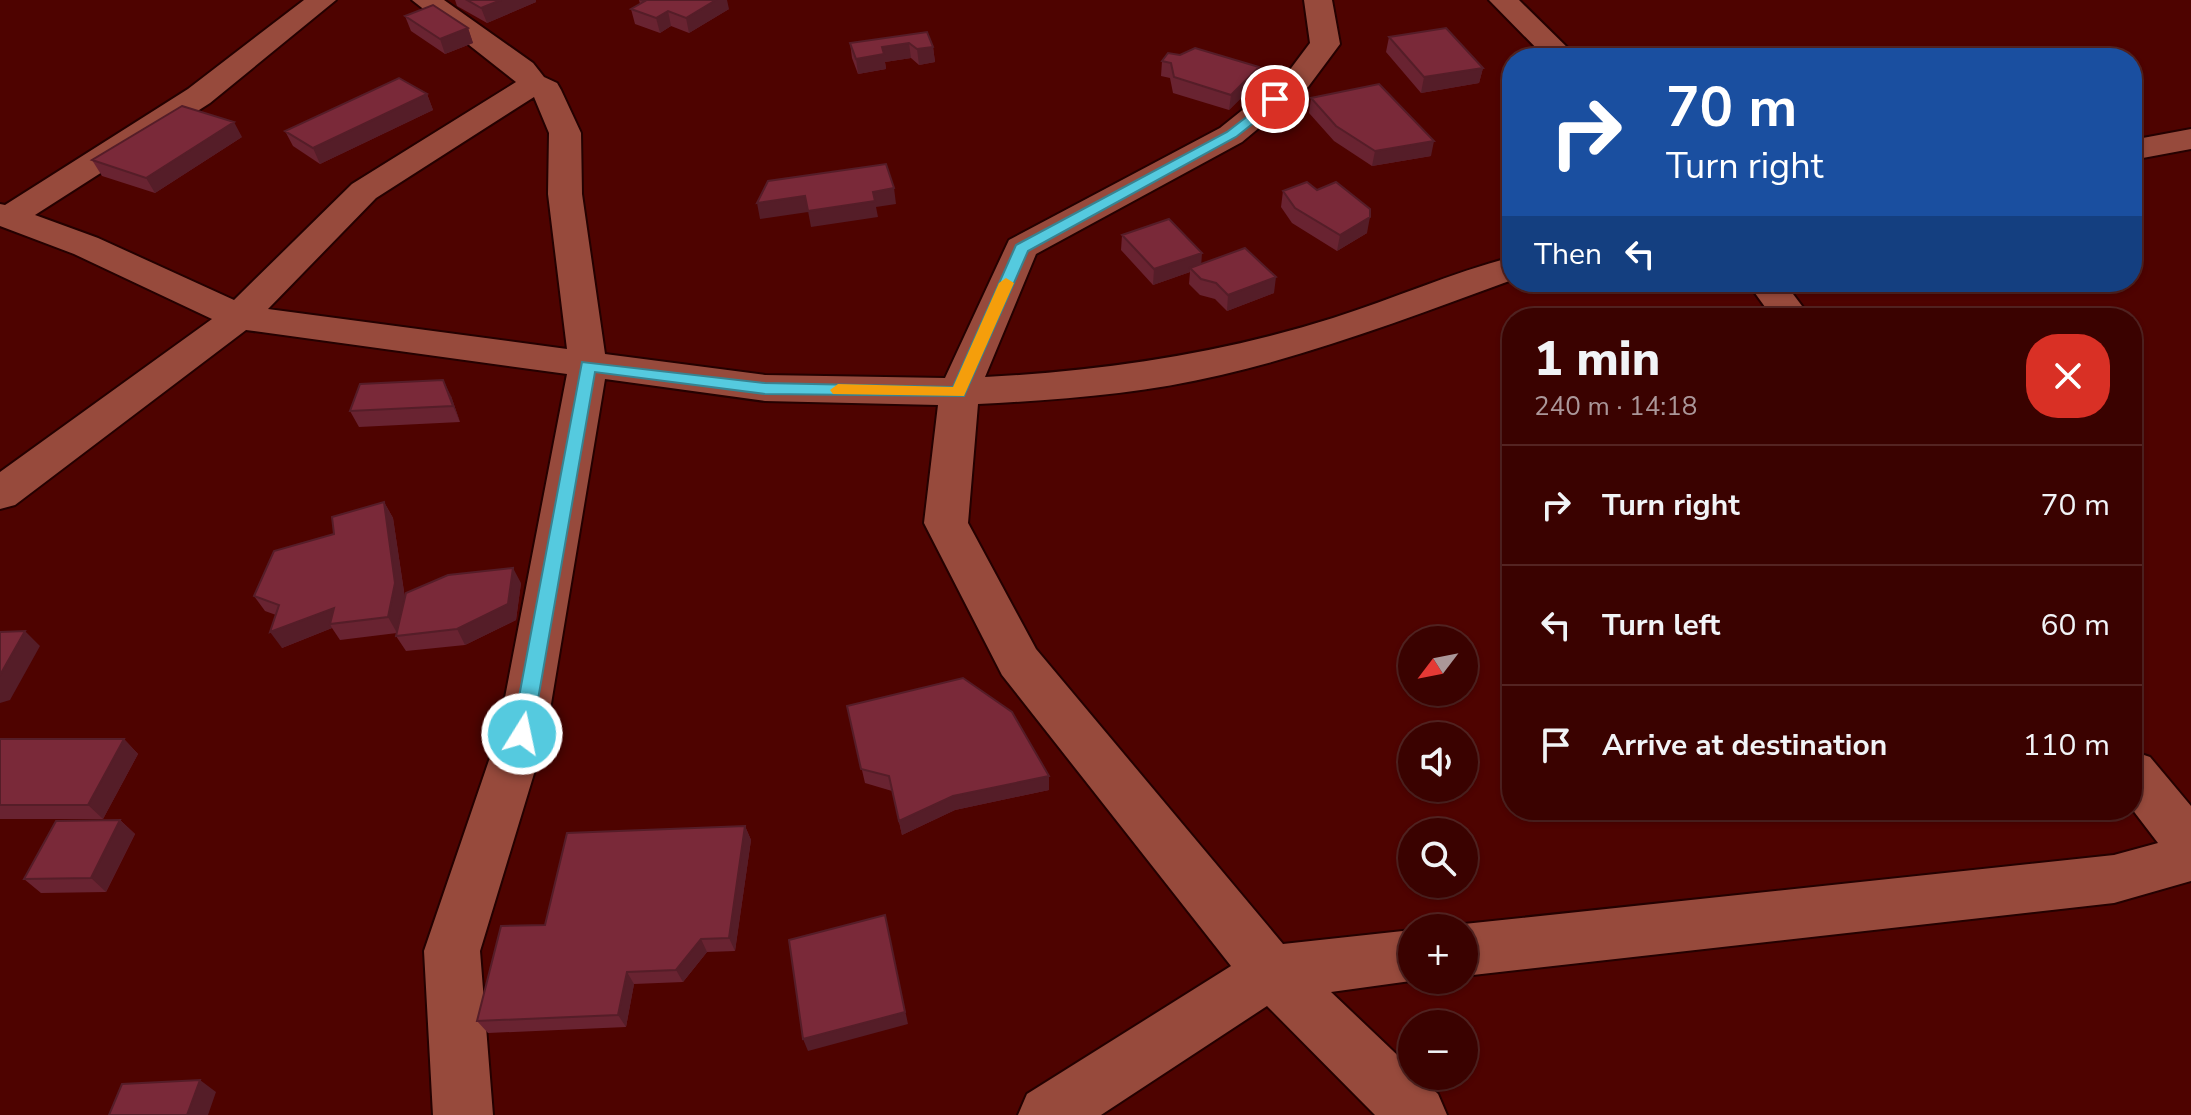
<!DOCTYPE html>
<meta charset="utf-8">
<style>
:root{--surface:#3a0200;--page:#410c0a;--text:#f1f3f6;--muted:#ab9799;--line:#542422}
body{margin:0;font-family:"Nunito Sans",sans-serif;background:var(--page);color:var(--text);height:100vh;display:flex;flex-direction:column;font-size:30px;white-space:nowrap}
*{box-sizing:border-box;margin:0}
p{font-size:26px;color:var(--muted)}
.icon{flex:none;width:44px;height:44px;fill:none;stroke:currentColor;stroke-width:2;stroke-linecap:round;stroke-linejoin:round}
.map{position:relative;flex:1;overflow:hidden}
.side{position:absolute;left:1502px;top:308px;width:640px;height:512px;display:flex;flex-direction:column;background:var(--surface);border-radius:32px;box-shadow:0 2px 6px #0004,0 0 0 2px var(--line)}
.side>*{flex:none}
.hud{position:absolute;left:1502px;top:48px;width:640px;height:244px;border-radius:32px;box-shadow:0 2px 6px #0004,0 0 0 2px var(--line);background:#1a4fa0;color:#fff;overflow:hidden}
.needle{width:52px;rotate:238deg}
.controls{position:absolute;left:1398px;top:626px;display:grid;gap:16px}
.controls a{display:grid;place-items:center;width:80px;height:80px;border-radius:50%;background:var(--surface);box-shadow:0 2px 6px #0004,0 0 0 2px var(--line);font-size:40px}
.pin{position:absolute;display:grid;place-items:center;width:68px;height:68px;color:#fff;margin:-34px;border:4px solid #fff;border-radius:50%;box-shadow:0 2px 8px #0007}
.me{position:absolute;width:88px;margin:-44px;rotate:10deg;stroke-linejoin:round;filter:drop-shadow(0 0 6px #0008)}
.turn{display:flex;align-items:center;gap:28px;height:168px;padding:0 32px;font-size:36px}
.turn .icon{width:104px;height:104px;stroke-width:2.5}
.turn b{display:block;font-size:56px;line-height:68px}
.then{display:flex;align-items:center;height:76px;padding:0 32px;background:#0003;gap:16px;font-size:30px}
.round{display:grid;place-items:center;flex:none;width:84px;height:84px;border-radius:32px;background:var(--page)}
.head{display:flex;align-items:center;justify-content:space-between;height:136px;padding:0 32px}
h1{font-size:48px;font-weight:800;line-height:60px}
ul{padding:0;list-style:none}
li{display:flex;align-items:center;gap:24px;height:120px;padding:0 32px;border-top:2px solid var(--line)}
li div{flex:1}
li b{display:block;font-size:30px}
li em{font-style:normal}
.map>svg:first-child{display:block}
</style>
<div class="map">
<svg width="2191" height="1115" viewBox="0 0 2191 1115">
<rect width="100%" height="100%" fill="#4e0300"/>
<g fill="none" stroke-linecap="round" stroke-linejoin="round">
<g stroke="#240100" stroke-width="4">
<path id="minor" d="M304,0h32l-126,103 -175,112 63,23 136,62 118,-116 164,-102 -104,-82h32l89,63 11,14 13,6 4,7 20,43 1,61 23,160 160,21 180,3 64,-138 211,-112 66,-53 24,-32 -6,-43h28l8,44 -32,43 -66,55 -206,112 -51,123c118,-6 234,-23 348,-59 60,-19 118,-45 179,-61v23c-96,35 -192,72 -291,95 -80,19 -162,25 -243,29l-10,119 68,126 247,295 129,-14v50h6l-87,12 81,77v7h7l19,18 9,21h-72l-108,-109 -166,109h-83l9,-21 204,-128 -229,-291 -78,-152 14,-118 -173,-4 -160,-22 -59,355 -66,217 13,164h-60l-9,-164 74,-217 69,-360 -321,-44 -231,175 -15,4v-37l212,-153 -138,-65 -74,-28v-22l5,1 183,-116zM534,97l15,36 -1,61 19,155 -299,-40 108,-111z
M1489,0h30l59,58h-32z
M2191,129v20l-59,11v-20z
M1747,282h37l27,36h-38z
M2132,751l18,6 41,49v75l-77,22 -650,73v-48h-10l10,-4 650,-69 44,-12 -26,-34z"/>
</g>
<use href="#minor" fill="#974a3c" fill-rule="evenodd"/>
</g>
<path fill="#692331" d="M455,0h81v2l-49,21 -30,-17z
M639,0l90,9 -40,24 -18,-7 -11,7 -25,-9 -4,-15 9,-5z
M405,16l63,12 5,15 -28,11 -34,-23z
M927,32l6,15 2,15 -16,3 -8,-7 -26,4 1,7 -28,5 -6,-16 -2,-15z
M1389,37l94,31 -4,15 -58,10 -35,-41z
M1180,55l79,12 -2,15 -28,28 -56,-17 -3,-15 -9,-2 1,-15z
M427,94l6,16 -113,54 -27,-18 -8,-15z
M1311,98l120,58 -59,10 -38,-25 -25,-28z
M242,137l-87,56 -53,-17 -10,-16z
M1283,191l84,42 -30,18 -45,-28 -11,-16z
M1122,235l79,29 73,29 -47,18 -12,-12 -15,-4 -11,-11 1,-12 -37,13 -32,-35z
M451,396l9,26 -101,5 -9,-16z
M384,502l9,16 12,80 116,-15 -5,37 -51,25 -59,6 -10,-15 1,-3 -57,7 -8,-12 -50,20 -6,-33 -11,-4 -11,-15 80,-62z
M847,706l202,84 -94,20 -53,25 -10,-44 -27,-8z
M0,739h124l14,15 -35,65h-103z
M120,820l15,14 -29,58 -65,1 -17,-14z
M745,826l6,14 -16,111 -28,1 -24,30 -49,2 -8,43 -138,6 -11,-12 68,-96z"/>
<path fill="#551d28" d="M501,0h35v2l-49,21 -6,-15z
M716,0h11l2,9 -40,24 -3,-15z
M668,11l3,15 -11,7 -4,-15z
M468,28l5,15 -28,11 -5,-15z
M909,43l2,15 -26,4 1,7 -28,5 -2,-15 26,-12z
M933,47l2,15 -16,3 -2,-16z
M1259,67l-2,15 -28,28 2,-15z
M1483,68l-4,15 -58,10 3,-16z
M427,94l6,16 -113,54 -7,-16z
M234,122l8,15 -87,56 -9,-15z
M1434,141l-3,15 -59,10 3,-15z
M894,188l2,16 -20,3 2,10 -67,10 -3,-16 65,-19z
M805,196l3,16 -48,7 -3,-16z
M1370,217l-3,16 -30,18 3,-16z
M1202,253l-1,15h-11v4l-37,13 1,-16z
M1276,277l-2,16 -47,18 1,-16z
M443,380l8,16 9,26 -7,-16z
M384,502l9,16 12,81 -8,34 -9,-16z
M513,568l8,15 -5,37 -51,25 -8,-16z
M334,608l-4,16 2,4 -50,20 -12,-16z
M25,631l15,15 -30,54 -10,3v-28z
M124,739l14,15 -35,65 -15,-14z
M1049,776v14l-94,20 -53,25 -3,-14 54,-25z
M120,820l15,14 -29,58 -15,-14z
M745,826l6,14 -16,111 -6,-13z
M885,915l23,109 -100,27 -5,-12z
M701,939l6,13 -24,30 -7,-12z
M627,972l7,12 -8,43 -8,-12z
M200,1080l16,12 -8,23h-21z"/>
<path fill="#7a2939" stroke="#551d28" stroke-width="2" d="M467,0h34l-20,8z
M640,0h76l-30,18 -18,-7 -12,7 -25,-9 14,-8z
M433,5l35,23 -28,11 -35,-23z
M1446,28l37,40 -59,9 -35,-40z
M927,32l6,15 -16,2 -8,-6 -27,4 2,7 -28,5 -6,-16z
M1195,48l64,19 -28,28 -57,-18 -3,-14 -9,-2 6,-8 12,2z
M1868,55l4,3h-34z
M399,78l28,16 -114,54 -28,-17z
M1379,84l55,57 -59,10 -39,-25 -25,-28z
M182,106l52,16 -88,56 -54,-18z
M886,164l8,24 -21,4 2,9 -67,10 -3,-15 -48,7 11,-22z
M1307,182l10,8 19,-8 34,27v8l-30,18 -45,-27 -12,-17z
M1169,219l33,34 -48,16 -32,-34z
M1245,248l31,29 -48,18 -12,-12 -15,-4 -11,-11z
M443,380l10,26 -103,5 10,-27z
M384,502l11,81 -7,34 -58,7 4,-16 -64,24 9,-27 -25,-9 20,-45 60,-17 -2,-17z
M513,568l-5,36 -51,25 -61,7 10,-43 42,-18z
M25,631l-25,44v-43z
M963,678l49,34 37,64 -96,20 -54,25 -10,-45 -28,-7 -14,-63z
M0,739h124l-36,66h-88z
M120,820l-29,58 -67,1 32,-58z
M745,826l-16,112 -28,1 -25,31 -49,2 -9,43 -141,6 24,-95 44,-1 22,-92z
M885,915l20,97 -102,27 -14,-99z
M200,1080l-13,35h-78l13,-31z"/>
<path fill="#55cadf" stroke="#378391" stroke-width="2" d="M1275,95l6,4 -1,3 -44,35 -208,114 -64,145 -199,-2 -170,-22 -63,362 -3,6 -7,3 -7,-3 -3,-6 70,-372 183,21 188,4 63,-142 211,-113z"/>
<path fill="#f59e0b" d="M1006,278l8,5 -50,113 -131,-2 -3,-4 8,-6 115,3 46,-104z"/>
</svg>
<div class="controls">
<a><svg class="needle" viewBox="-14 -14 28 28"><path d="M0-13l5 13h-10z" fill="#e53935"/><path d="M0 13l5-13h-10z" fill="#ab9799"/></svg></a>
<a><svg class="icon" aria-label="sound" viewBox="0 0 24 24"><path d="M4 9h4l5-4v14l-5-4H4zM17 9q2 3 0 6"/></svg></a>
<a><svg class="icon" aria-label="search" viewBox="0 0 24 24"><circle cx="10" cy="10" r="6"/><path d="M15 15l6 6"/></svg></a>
<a>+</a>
<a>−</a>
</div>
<div class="pin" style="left:1275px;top:99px;background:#d93025"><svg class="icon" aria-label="arrive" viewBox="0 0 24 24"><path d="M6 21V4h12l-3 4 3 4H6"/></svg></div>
<svg class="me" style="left:522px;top:734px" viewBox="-20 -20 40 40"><circle r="17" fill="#55cadf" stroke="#fff" stroke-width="3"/><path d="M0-11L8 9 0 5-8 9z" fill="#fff"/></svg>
<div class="hud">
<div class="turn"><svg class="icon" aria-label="right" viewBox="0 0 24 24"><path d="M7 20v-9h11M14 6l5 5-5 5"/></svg><div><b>70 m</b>Turn right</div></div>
<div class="then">Then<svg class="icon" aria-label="left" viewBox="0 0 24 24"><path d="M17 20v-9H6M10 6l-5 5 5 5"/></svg></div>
</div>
<section class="side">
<div class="head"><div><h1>1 min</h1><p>240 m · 14:18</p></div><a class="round" style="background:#d93025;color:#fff"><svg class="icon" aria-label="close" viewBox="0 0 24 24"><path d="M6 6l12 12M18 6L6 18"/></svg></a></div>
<ul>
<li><svg class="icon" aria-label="right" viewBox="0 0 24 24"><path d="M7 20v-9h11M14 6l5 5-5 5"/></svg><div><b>Turn right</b></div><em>70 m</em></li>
<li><svg class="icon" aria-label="left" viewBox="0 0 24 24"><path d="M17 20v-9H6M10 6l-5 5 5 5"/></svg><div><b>Turn left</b></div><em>60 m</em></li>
<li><svg class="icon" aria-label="arrive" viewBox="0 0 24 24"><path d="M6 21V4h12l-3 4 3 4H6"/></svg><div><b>Arrive at destination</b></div><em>110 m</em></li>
</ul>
</section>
</div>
